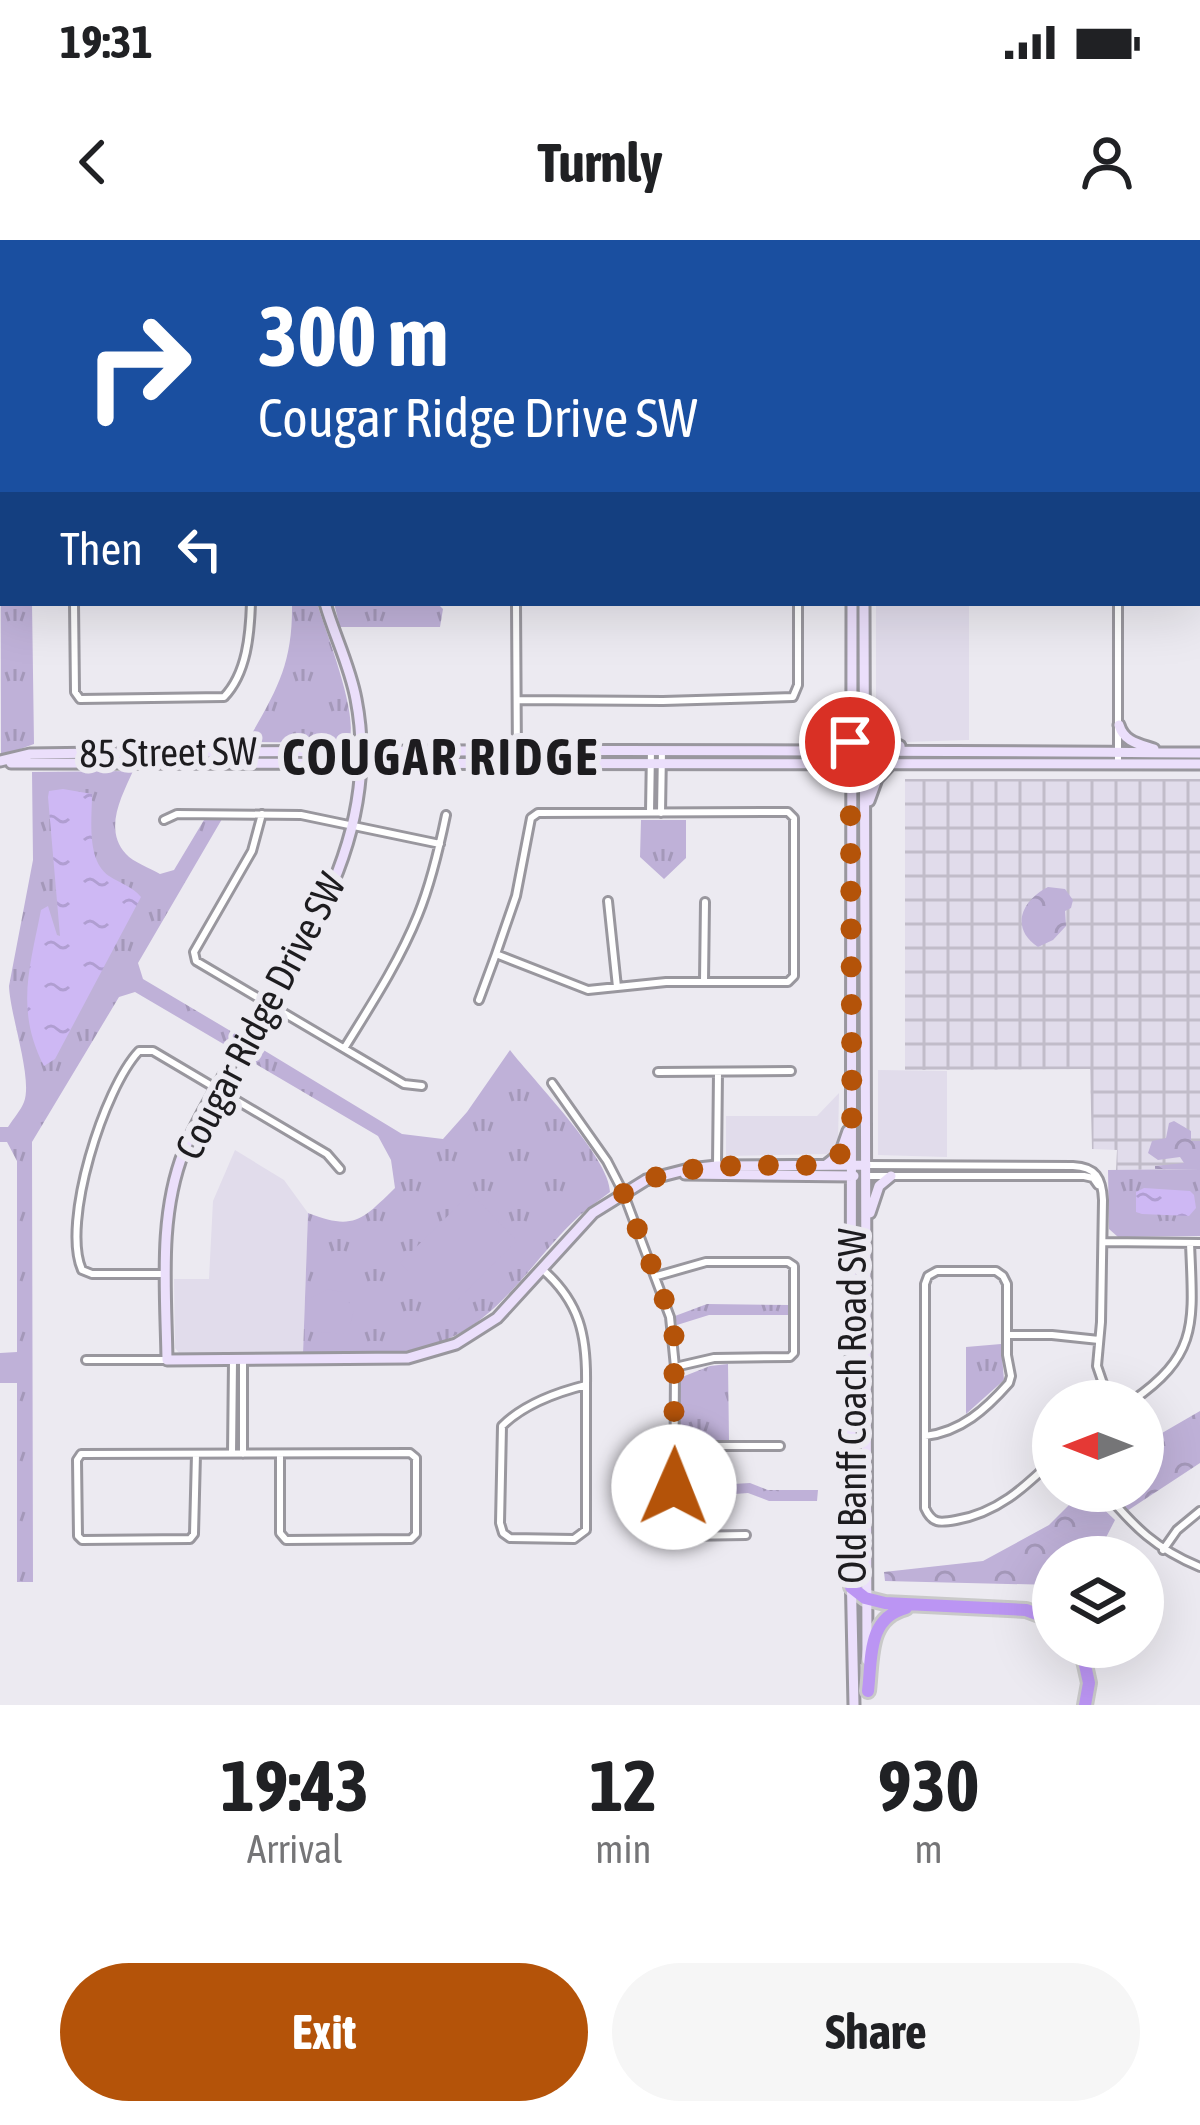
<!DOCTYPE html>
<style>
:root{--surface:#fff;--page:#f6f6f6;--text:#202124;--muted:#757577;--accent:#b45309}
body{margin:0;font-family:"Asap Condensed",sans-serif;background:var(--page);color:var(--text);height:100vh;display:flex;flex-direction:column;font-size:45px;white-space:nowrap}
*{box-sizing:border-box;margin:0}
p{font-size:39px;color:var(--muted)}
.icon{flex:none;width:66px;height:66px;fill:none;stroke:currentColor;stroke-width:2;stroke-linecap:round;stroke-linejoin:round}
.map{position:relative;height:1465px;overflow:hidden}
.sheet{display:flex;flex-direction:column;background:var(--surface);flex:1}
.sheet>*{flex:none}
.hud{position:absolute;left:0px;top:0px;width:1200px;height:366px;box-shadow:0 12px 48px #0002;background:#1a4fa0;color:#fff;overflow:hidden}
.needle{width:78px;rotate:270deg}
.tools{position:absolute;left:1032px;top:1140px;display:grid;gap:24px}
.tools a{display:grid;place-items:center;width:132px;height:132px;border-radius:50%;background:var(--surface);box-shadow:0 12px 48px #0002;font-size:60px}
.pin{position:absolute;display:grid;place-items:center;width:102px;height:102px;color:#fff;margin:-51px;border:6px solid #fff;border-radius:50%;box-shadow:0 3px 12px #0007}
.me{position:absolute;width:132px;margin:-66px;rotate:1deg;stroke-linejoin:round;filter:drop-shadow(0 0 9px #0008)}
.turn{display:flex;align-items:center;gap:42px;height:252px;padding:0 60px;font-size:54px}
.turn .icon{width:156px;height:156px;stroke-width:2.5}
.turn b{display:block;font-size:84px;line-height:102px}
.then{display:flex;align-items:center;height:114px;padding:0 60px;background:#0003;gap:24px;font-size:45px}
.eta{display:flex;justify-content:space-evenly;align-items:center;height:204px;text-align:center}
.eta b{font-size:72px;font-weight:700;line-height:84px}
.button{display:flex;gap:24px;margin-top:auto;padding:24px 60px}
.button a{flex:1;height:138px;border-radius:72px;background:var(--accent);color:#fff;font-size:48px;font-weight:700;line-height:138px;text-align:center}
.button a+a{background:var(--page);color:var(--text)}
.status{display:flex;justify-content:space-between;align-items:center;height:84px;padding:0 60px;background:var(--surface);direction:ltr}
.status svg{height:33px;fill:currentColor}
header{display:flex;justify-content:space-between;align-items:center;height:156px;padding:0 60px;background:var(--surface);font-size:54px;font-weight:700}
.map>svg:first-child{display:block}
</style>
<div class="status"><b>19:31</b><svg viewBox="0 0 49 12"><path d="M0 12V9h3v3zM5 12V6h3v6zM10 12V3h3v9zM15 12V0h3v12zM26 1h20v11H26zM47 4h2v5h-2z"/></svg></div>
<header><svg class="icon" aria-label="back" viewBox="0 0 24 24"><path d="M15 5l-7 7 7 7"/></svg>Turnly<svg class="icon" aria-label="person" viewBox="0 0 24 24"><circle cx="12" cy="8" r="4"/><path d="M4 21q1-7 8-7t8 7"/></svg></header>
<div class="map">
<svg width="1200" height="1465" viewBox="0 0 1200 1465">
<defs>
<pattern id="industrial-grid" width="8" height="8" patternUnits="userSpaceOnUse" patternTransform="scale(3)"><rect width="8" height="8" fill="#e1dceb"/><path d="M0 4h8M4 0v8" fill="none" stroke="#c1bcc9"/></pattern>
<pattern id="forest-crowns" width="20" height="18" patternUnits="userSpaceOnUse" patternTransform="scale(3)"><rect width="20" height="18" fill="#bfb1d8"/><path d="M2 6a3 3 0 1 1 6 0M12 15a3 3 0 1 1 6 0" fill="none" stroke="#a498b9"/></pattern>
<pattern id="park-tufts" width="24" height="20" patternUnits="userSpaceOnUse" patternTransform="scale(3)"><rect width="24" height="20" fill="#bfb1d8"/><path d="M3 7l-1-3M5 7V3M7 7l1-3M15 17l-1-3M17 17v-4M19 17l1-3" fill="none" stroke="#a498b9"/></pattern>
<pattern id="water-ripples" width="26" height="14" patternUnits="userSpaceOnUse" patternTransform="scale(3)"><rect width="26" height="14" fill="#ceb8f4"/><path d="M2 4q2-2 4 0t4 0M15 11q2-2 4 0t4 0" fill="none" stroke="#b09ed1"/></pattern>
</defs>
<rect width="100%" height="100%" fill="#eceaf1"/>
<path fill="#e1dceb" d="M876,363h93v137l-64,2 -15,-4 -14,-14z
M878,830l69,1v86l-69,-2z
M839,853l-1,50 -9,11 -103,2v-40h91z
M235,910l49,30 24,33 -5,141h-123l-5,-6 -1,-69h35l4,-78z"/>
<path fill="url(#industrial-grid)" d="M905,539h295v390l-84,1 1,-20 -25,-1 -2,-80 -185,1z"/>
<path fill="url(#forest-crowns)" d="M1048,647l17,2 8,11 -2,8 -6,3 1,15 -13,14 -15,7c-28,-19 -17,-46 10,-60z
M1174,881l17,10v10h9v28h-45v-3l29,-3 -4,-6 -22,3 -10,-7 4,-12 14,-3 3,-15z
M1200,1171v52l-73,48 -10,-20h26v-47z
M1083,1251h11l3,3 -4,5 22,21 -19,37h-43v28l-168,-4 -1,-9 99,-11 66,-36z"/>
<path fill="url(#park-tufts)" d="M0,0h156l-1,3h-152v360h29l2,141 -33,12z
M292,363h25c9,30 44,116 31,140l-101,-1c30,-52 46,-78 45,-139z
M334,363h103l6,6 -3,18h-100z
M133,531c-11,25 -30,58 -7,83 7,8 24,14 34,20l14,-4 30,-50 18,-1 -84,144 5,16 96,57 -7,13 -97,-57 -16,5 -87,145 1,440h-16v-199h-17v-30l17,-1v-191l-10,-19h-7v-15h8c5,-8 13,-17 16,-25 9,-23 -14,-87 -15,-116l24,-126 -1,-88z
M641,580h45v38l-22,21 -24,-22z
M252,803l150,91 41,5 24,-27 43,-62c23,30 100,108 100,142 -10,8 -21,15 -30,23 -51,47 -83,114 -155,132 -39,10 -82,6 -122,7l5,-141c46,18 54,7 87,-25l-4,-28 -13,-24 -134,-79z
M1200,929v67l-82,1 -9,-8 -1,-59z
M707,1064l83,1v10h-81l-32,10 -2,-9z
M1001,1104l3,36 -38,34v-67z
M728,1124l1,77 -43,-1 -6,-6 -1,-50 3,-7 28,-11z
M750,1243l18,7h50l-1,11h-48l-21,-8 -68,5v-11z"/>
<path fill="#bfb1d8" d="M471,953l46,48 -70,69 -47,-47z
M328,1049l14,3 12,18 -4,15 -6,9 -34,-3v-33z"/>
<path fill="url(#water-ripples)" d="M63,549l29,5c0,25 -6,66 17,82 12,8 23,10 32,21l-86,162 -11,7c-29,-56 -14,-99 -3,-156l7,-4 9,29 3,1 -12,-139 1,-6z
M1144,948l46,3 4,4 2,13 -7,8 -47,-2 -6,-2v-20z"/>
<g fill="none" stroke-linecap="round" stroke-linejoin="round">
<g stroke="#99979e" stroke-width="12">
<path id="street" d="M794,0v3
M1116,0v3
M202,3l1,-3
M294,3l1,-3
M495,3l2,-3
M612,3l2,-3
M1197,100h3
M1197,299h3
M74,363l1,89 5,7 144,-2c23,-24 26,-63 27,-94
M516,363l1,158
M1118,363v160
M517,460l146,1 130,-4 5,-12v-82
M650,572l1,-62
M788,572l6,6v158l-6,6h-122l-78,8 -92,-36 20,-58 15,-78 7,-5z
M661,573l1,-63
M262,574l-10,37 -58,101 2,9 208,123 18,2
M164,580l13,-6 124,1 139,29
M608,661l9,86
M704,741l1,-79
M479,760l17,-46
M345,807c26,-42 54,-85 73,-132 13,-32 21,-66 28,-100
M658,832l133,-1
M552,843l55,78 16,31 47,125 5,50 -1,162 7,7 65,-1
M717,925l1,-93
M866,925l207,1c23,1 29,12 30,34l-2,122 -4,44 12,35
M866,936h218l9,2 5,7
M1103,1002l97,1
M542,1029c38,33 45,67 44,116 -28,7 -63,20 -84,41l-2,97 3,10 7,5 64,1 12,-9v-145
M166,1034h-74l-10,-4c-21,-47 22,-182 57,-219h14l174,103 13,15
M657,1036l49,-14h82l6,4v87l-4,4 -76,1 -39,9
M1007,1095h45l47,5
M86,1120h81
M243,1121v93
M1132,1161c68,-47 61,-79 58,-158
M925,1196c36,-4 61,-27 84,-53l2,-7 -4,-21v-71l-4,-8 -7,-5h-59l-9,5 -3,8v224c7,16 15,15 31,12 41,-7 68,-32 97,-60
M674,1206h106
M232,1213l1,-92
M196,1214l-2,80 -4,5 -108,1 -4,-4 -1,-76 4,-6c110,0 220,0 329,-1l6,5v76l-5,5 -125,1 -6,-7v-79
M1104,1251c30,36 52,58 96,76
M1163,1310l14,-20 23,-19"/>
</g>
<g stroke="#99979e" stroke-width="15">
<path id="secondary" d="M852,0v3
M860,0v3
M391,3l2,-3
M325,363c9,32 25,63 31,96 28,143 -60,256 -129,371 -15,26 -32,53 -43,81 -26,65 -18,140 -17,209l241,-2 48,-14 41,-26 96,-105 53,-33 43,-11 28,-3 149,-1
M852,363l-1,963 3,139
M864,363l3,1057
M867,482l9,14 24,10
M1119,485c5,17 20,19 35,24
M0,521l30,-7c390,-5 780,-4 1170,-1
M11,523l1189,1
M869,561l8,-22 13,-14
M826,925l14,-11 8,-23
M685,934l169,2
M870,973l9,-27 12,-10"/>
</g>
<g stroke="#c9c9c9" stroke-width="18">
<path id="highway" d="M851,1347l14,11 20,5 141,7 27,10
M1081,1407l8,36 -4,22
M868,1451c4,-33 -1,-73 38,-83"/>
</g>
<use href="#street" stroke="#fff" stroke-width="6"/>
<use href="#secondary" stroke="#ebdffb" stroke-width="9"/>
<use href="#highway" stroke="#bb95f3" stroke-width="12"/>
</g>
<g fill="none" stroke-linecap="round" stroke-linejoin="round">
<path stroke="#b45309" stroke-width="21" stroke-dasharray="0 37.8" d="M674,1247v-152l-11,-40 -40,-103c52,-34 143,-25 203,-27l14,-11 12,-37 -2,-375"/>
</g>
<g text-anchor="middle" stroke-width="12" stroke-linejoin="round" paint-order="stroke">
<g font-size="39" fill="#1d1c1f" stroke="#eceaf1">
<text transform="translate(168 512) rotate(-1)" y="14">85 Street SW</text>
<text transform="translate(260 776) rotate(-62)" y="14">Cougar Ridge Drive SW</text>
<text transform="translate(852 1166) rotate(-90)" y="14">Old Banff Coach Road SW</text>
</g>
<g font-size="51" font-weight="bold" letter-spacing="3" fill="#1d1c1f" stroke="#eceaf1">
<text x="441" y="535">COUGAR RIDGE</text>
</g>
</g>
</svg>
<div class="tools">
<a><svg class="needle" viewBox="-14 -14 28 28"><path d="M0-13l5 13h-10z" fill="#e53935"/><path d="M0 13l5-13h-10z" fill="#757577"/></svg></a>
<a><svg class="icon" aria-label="layers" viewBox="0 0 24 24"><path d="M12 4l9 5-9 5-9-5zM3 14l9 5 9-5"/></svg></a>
</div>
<div class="pin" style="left:850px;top:502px;background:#d93025"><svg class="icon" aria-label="arrive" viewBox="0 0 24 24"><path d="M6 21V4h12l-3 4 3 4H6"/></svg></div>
<svg class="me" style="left:674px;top:1247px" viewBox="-20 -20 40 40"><circle r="19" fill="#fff"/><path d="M0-13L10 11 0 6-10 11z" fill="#b45309"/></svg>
<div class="hud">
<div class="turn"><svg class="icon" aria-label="right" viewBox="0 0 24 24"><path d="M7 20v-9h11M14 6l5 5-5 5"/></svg><div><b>300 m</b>Cougar Ridge Drive SW</div></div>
<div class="then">Then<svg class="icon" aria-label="left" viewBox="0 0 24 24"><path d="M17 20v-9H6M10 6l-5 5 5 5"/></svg></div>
</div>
</div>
<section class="sheet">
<div class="eta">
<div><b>19:43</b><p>Arrival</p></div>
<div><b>12</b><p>min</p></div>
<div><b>930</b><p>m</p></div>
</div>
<div class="button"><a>Exit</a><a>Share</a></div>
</section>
